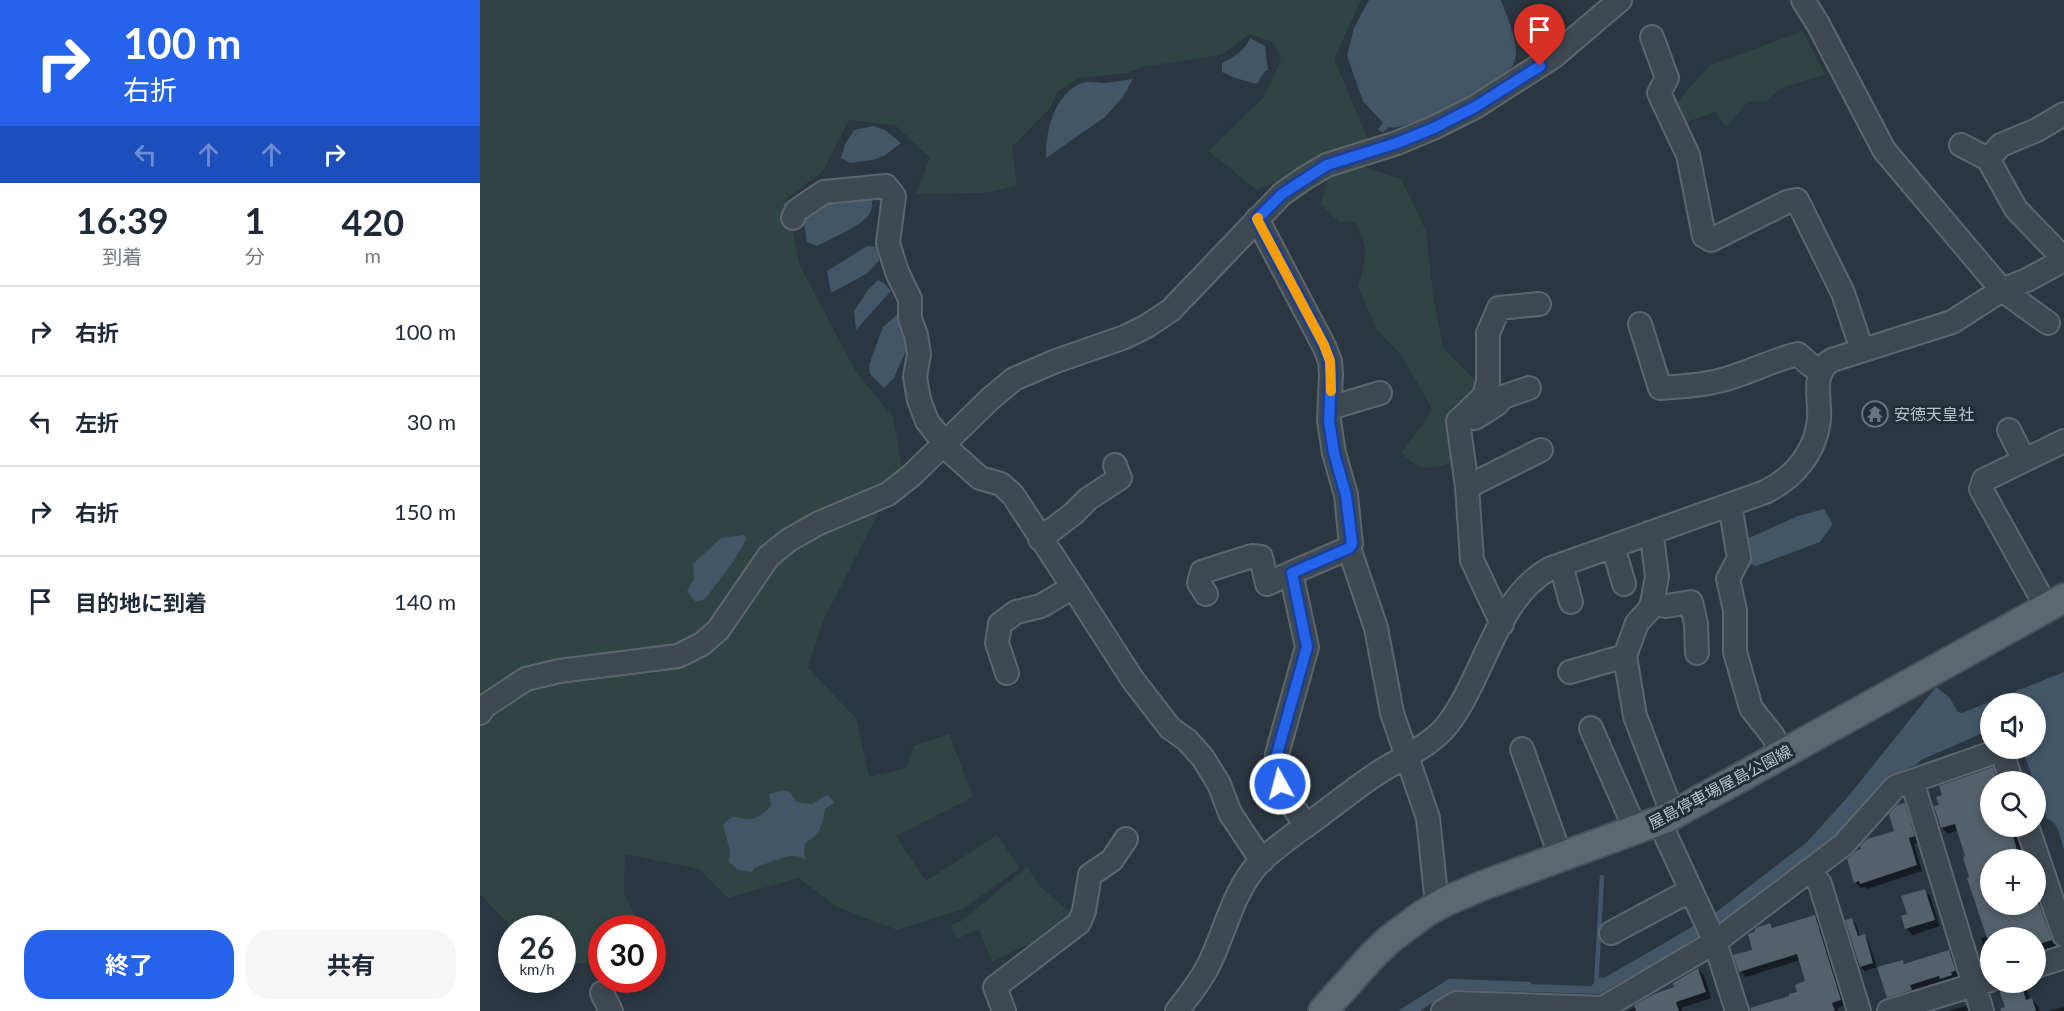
<!DOCTYPE html>
<html lang="ja">
<meta charset="utf-8">
<style>
:root{--surface:#fff;--page:#f6f6f7;--text:#1f2937;--muted:#747a83;--line:#e0e1e3;--accent:#2563eb}
body{margin:0;font-family:Lato,"Noto Sans JP",sans-serif;background:var(--page);color:var(--text);height:100vh;display:flex;flex-direction:column;font-size:22px;white-space:nowrap}
*{box-sizing:border-box;margin:0}
p{font-size:20px;color:var(--muted)}
.icon{flex:none;width:33px;height:33px;fill:none;stroke:currentColor;stroke-width:2;stroke-linecap:round;stroke-linejoin:round}
.map{position:relative;flex:1;overflow:hidden}
.panel{display:flex;flex-direction:column;background:var(--surface);width:480px}
.panel>*{flex:none}
.banner{background:#2563eb;color:#fff;overflow:hidden}
.tools{position:absolute;left:1500px;top:693px;display:grid;gap:12px}
.tools a{display:grid;place-items:center;width:66px;height:66px;border-radius:50%;background:var(--surface);box-shadow:0 3px 9px #0003;font-size:30px}
.speed{position:absolute;left:18px;top:915px;display:flex;gap:12px;font-size:30px;font-weight:700;text-align:center}
.speed>*{display:grid;place-content:center;width:78px;height:78px;border-radius:50%;background:var(--surface);box-shadow:0 3px 9px #0003;line-height:1}
.speed small{font-size:15px;font-weight:400}
.speed .limit{border:9px solid #d22;background:#fff;color:#111}
.pin{position:absolute;display:grid;place-items:center;width:51px;height:51px;color:#fff;margin:-62px -26px;border-radius:50% 50% 50% 0;rotate:-45deg;box-shadow:0 0 6px #0007}
.pin .icon{rotate:45deg}
.me{position:absolute;width:66px;margin:-33px;rotate:353deg;stroke-linejoin:round;filter:drop-shadow(0 0 4px #0008)}
.turn{display:flex;align-items:center;gap:21px;height:126px;padding:0 24px;font-size:27px}
.turn .icon{width:78px;height:78px;stroke-width:2.5}
.turn b{display:block;font-size:42px;line-height:51px}
.lanes{display:flex;align-items:center;height:57px;padding:0 24px;background:#0003;justify-content:center;gap:30px;direction:ltr}
.lanes .off{opacity:.35}
.eta{display:flex;justify-content:space-evenly;align-items:center;height:102px;text-align:center}
.eta b{font-size:36px;font-weight:700;line-height:42px}
.action{display:flex;gap:12px;margin-top:auto;padding:12px 24px}
.action a{flex:1;height:69px;border-radius:24px;background:var(--accent);color:#fff;font-size:24px;font-weight:700;line-height:69px;text-align:center}
.action a+a{background:var(--page);color:var(--text)}
ul{padding:0;list-style:none}
li{display:flex;align-items:center;gap:18px;height:90px;padding:0 24px;border-top:2px solid var(--line)}
li div{flex:1}
li b{display:block;font-size:22px}
li em{font-style:normal}
main{display:flex;flex:1;min-height:0}
.map>svg:first-child{display:block}
</style>
<main>
<section class="panel">
<div class="banner">
<div class="turn"><svg class="icon" aria-label="right" viewBox="0 0 24 24"><path d="M7 20v-9h11M14 6l5 5-5 5"/></svg><div><b>100 m</b>右折</div></div>
<div class="lanes"><svg class="icon off" aria-label="left" viewBox="0 0 24 24"><path d="M17 20v-9H6M10 6l-5 5 5 5"/></svg><svg class="icon off" aria-label="ahead" viewBox="0 0 24 24"><path d="M12 20V5M6 11l6-6 6 6"/></svg><svg class="icon off" aria-label="ahead" viewBox="0 0 24 24"><path d="M12 20V5M6 11l6-6 6 6"/></svg><svg class="icon" aria-label="right" viewBox="0 0 24 24"><path d="M7 20v-9h11M14 6l5 5-5 5"/></svg></div>
</div>
<div class="eta">
<div><b>16:39</b><p>到着</p></div>
<div><b>1</b><p>分</p></div>
<div><b>420</b><p>m</p></div>
</div>
<ul>
<li><svg class="icon" aria-label="right" viewBox="0 0 24 24"><path d="M7 20v-9h11M14 6l5 5-5 5"/></svg><div><b>右折</b></div><em>100 m</em></li>
<li><svg class="icon" aria-label="left" viewBox="0 0 24 24"><path d="M17 20v-9H6M10 6l-5 5 5 5"/></svg><div><b>左折</b></div><em>30 m</em></li>
<li><svg class="icon" aria-label="right" viewBox="0 0 24 24"><path d="M7 20v-9h11M14 6l5 5-5 5"/></svg><div><b>右折</b></div><em>150 m</em></li>
<li><svg class="icon" aria-label="arrive" viewBox="0 0 24 24"><path d="M6 21V4h12l-3 4 3 4H6"/></svg><div><b>目的地に到着</b></div><em>140 m</em></li>
</ul>
<div class="action"><a>終了</a><a>共有</a></div>
</section>
<div class="map">
<svg width="1584" height="1011" viewBox="0 0 1584 1011">
<rect width="100%" height="100%" fill="#2a3640"/>
<path fill="#2f4443" d="M0,0h881l-27,59 34,81 -111,50 -49,-39 55,-53 18,-38 -7,-17 -24,-9 -29,21 -79,12 -15,6 -48,5 -22,14 -7,16 -38,39 5,39 -32,7 -69,1 14,-36 -35,-33 -46,-5 -26,51 -37,28 14,67 55,104 38,47 9,50 -79,154 -15,47 48,50 13,59 37,-9 8,-22 35,-12 24,63 -77,39 30,45 71,-46 23,33 -57,41 -66,21 -60,-23 -38,-29 -71,20 -29,-29 -74,-15 -1,39 17,35h-39l-1,37 -38,-3 -1,-34h-50l-32,-34z
M1323,31l22,44 -44,13 -15,13 -18,1 -22,25 -11,-15 -31,11 -10,-17 35,-40z
M883,167l38,12 25,52 7,64 10,53 36,36 -28,25 6,52c-27,8 -34,12 -56,-8l21,-27 10,-17 -30,-53 -25,-26 -19,-44c9,-27 11,-40 -4,-65l-15,1 -18,-18 8,-31z
M547,867l12,18 37,33 -39,22 -45,22 -13,-33 -22,10 -6,-14 12,-5z"/>
<path fill="#425667" d="M889,0h132c6,18 20,45 13,63 -8,19 -107,70 -126,64l-5,6 -5,-4 5,-6 -20,-22 -16,-45 7,-28z
M770,38l15,8 3,24 -4,2 -7,12 -22,-6 -13,-6v-9c13,-7 23,-12 28,-25z
M653,79l-10,18 -18,20 -59,41c-1,-26 9,-66 36,-75 7,-3 16,0 23,0 10,-1 19,-3 28,-4z
M393,126l12,4 16,13 -17,13 -12,4 -22,3 -9,-5 4,-14 9,-14z
M392,194c0,7 1,13 -2,19 -7,13 -40,26 -53,33l-10,-4 -4,-25 25,-20z
M387,246l10,1 2,14 -13,13 -35,19 -4,-22z
M398,280l6,3 7,8 -35,39 -2,-19 14,-21z
M421,311l7,35 -14,32 -10,10 -14,-14 -1,-9 14,-38z
M1344,509l8,14 -1,4 -11,15 -64,24 -11,-4 -3,-21 56,-25z
M264,535l3,3 -14,24 -28,37 -9,3 -9,-11 7,-12 -1,-15 28,-26z
M1584,672v177c-4,-11 -5,-27 -17,-30l-11,-37 -2,-1 -12,-32 14,-1v-44h-46v26l-69,30 -5,5 -22,9 -62,67 -114,86 -118,67 -142,-4 -9,2 -29,19h-16l44,-27 12,-2 131,4 10,-9 3,1 107,-62 96,-74 39,-43 90,-112 13,10 9,15 4,1z
M302,790l8,2 7,10 15,2 15,-9 8,7 -10,7c-3,17 -4,25 -20,34l-1,12 3,5c-17,-11 -36,3 -53,8l-2,4 -14,-2 -9,-8 1,-11 -7,-26c11,-14 13,-6 27,-6 9,0 15,-7 21,-13l-2,-12z"/>
<path fill="#0007" d="M1512,769l6,6 2,7h-10v44h28l2,10 -3,1 7,23h-34v44h46v-7l6,19 6,7 8,23 -20,6v-14h-46v18l-5,-6 -4,-12 7,-2 -30,-106 -10,4 -6,-6z
M1424,805l6,6 10,31 -6,2 8,27 -55,18 -2,-2 -4,1 -6,-6 41,-50z
M1444,890l6,6 10,30 -27,9 -6,-6 -4,-12 5,-2z
M1335,916l6,6 25,83 -9,3 1,3h-64l25,-19 8,-10 -7,-22 -54,17 -6,-6 30,-46 4,4z
M1372,920l4,4 4,13 4,-1 4,4 9,27 -12,4 -4,-4z
M1469,951l6,6 6,20 -5,1 1,3 -10,3 -3,-3 -29,9 2,6 -23,7 -6,-6 14,-36 4,4z
M1218,969l6,6 7,23 -30,10 1,3h-53l26,-16 21,-7z
M1540,984l7,6 3,10h2l6,6 2,5h-32z
M1485,1006l6,5h-23z
M1584,1007v4h-15z"/>
<g fill="none" stroke-linecap="round" stroke-linejoin="round">
<path stroke="#425667" stroke-width="4.5" d="M1116,987l6,-110
M922,1011l48,-30 79,3"/>
</g>
<path fill="#54616a" d="M1513,767l5,15h-8v44h20l10,34h-30v2h-3l1,3 -4,1 6,20v18h49l13,36 -16,5v-7h-49l-20,-60 2,-1 -6,-20 2,-1 -10,-32 -14,4 -7,-22 5,-1 -3,-8 6,-2 -3,-9z
M1425,803l10,33 -6,2 8,27 -57,19 -1,-3 -5,2 -7,-24 9,-8 5,-2 -1,-3 7,-7 27,-8 -5,-17 8,-9z
M1445,889l10,31 -30,9 -4,-13 6,-2 -6,-18z
M1335,915l26,85 -9,3 3,8h-84l-1,-3 39,-12v-2l8,-2 -2,-7 10,-4 -8,-27 -58,18 -6,-17 19,-5 -4,-16 6,-2 2,-4 14,-5 2,5z
M1372,918l6,18 7,-2 8,29 -13,4 -15,-47z
M1469,950l7,21 -5,1 1,3 -12,4 -1,-3 -29,9 2,5 -25,8 -10,-31 26,-7 1,4z
M1218,968l8,24 -30,10 3,9h-43l-2,-6 20,-11 20,-7 -1,-4z
M1541,982l5,18 6,-2 4,13h-35l-1,-2 5,-2 -6,-17z"/>
<g fill="none" stroke-linecap="round" stroke-linejoin="round">
<g stroke="#5c666d" stroke-width="26">
<path id="minor" d="M1323,0l15,24 66,126 118,140 46,33
M1172,37l15,41 -8,15 29,62 16,81 7,4 76,-38 10,-2 46,93 19,57
M1481,145l27,14 28,50 48,50
M1508,159l13,-14 36,-15 27,-16
M313,218l3,-7 28,-19 62,-6 8,10 -6,47 9,29 13,27v20l6,16 3,19 -4,23 4,23 8,21 24,31 29,26 21,6 12,11 60,92
M777,219l67,127 6,15 1,13 -2,47 5,32 12,42 5,49 -2,4 -58,25 16,74 -30,107c1,35 11,44 29,72
M1160,324l20,64c25,-2 51,-3 75,-12 22,-7 41,-17 63,-22l11,10 11,7
M850,408l50,-15
M995,418l22,-14 6,-7 26,-9
M1529,430l15,30
M987,487l74,-37
M1250,505l9,53 -11,21 7,31v42l16,56 22,28 10,18
M1169,533l4,11 4,33 -5,26 -3,7 -12,13 -12,33 10,60 38,99
M560,539l33,-25 15,-15 32,-21 -5,-13
M1133,546l11,38
M869,548l27,80 16,85 36,105 8,77 5,8
M1081,565l10,37
M726,594l-7,-11 3,-11 50,-16 9,1 6,27 24,-11
M1172,603l14,3 25,-4 5,22 1,29
M1567,608l-66,-119 3,-9 80,-39
M1022,624l-30,-64 -5,-73 -9,-66 26,-25 4,-14v-49l11,-25 40,-4
M1090,672l55,-16
M527,673l-10,-30 3,-19 16,-12 25,-6 32,-19 60,93 37,48 17,12 16,18 16,26 11,29 32,48
M0,713l5,-7 41,-27 33,-8 119,-15 24,-12 16,-14 51,-74 20,-16 30,-17 69,-29 24,-19 78,-76 24,-20 42,-18 69,-24 22,-11 24,-16 111,-116 23,-16 22,-13 70,-22 36,-15 42,-21 78,-50 67,-57
M1111,728l45,103
M1042,749l39,109
M1432,781l70,230
M1179,821l56,121 22,69
M1547,826l37,109
M1330,870l10,14 39,127
M1131,933l80,-43
M1556,966l28,-9
M122,993l9,18
M524,1011l-9,-24 84,-64 5,-12 6,-36 22,-15 14,-21
M697,1011c12,-16 25,-31 33,-49 16,-33 23,-70 48,-98 17,-17 38,-31 57,-45 21,-15 41,-32 63,-46 24,-16 52,-26 70,-49 36,-47 48,-125 101,-155l216,-77c29,-14 50,-39 54,-72 2,-21 -9,-47 13,-60l120,-38 50,-32 25,-10 37,-20
M963,1011l13,-8 147,5 112,-66 128,-97 52,-58 106,-37 11,32
M1409,1011l101,-31"/>
</g>
<g stroke="#485159" stroke-width="32">
<path id="major" d="M843,1011l51,-57 16,-15 35,-26 19,-11 40,-17 183,-67 397,-220"/>
</g>
<use href="#minor" stroke="#3e4850" stroke-width="22"/>
<use href="#major" stroke="#5c6770" stroke-width="28"/>
</g>
<g fill="none" stroke-linecap="round" stroke-linejoin="round">
<g stroke="#184099" stroke-width="15">
<path id="route" d="M800,784l-3,-12v-18l30,-107 -15,-74 57,-25 3,-4 -6,-49 -12,-42 -5,-32 2,-47 -1,-13 -6,-16 -67,-126 25,-25 45,-29 70,-22 37,-15 41,-21 65,-41"/>
</g>
<use href="#route" stroke="#2563eb" stroke-width="10"/>
<path stroke="#f59e0b" stroke-width="10" d="M778,218l-1,1 67,126 6,16 1,30"/>
</g>
<defs>
<g id="temple-ring" transform="scale(1.35)"><circle r="9.5" fill="#232d35" stroke="#6b7280" stroke-width="1.5"/><path d="M0-6L5-2H3V0L6.5 2.5H4V6H1.5V3h-3V6H-4V2.5H-6.5L-3 0V-2H-5Z" fill="#6b7280"/></g>
</defs>
<g fill-rule="evenodd">
<use href="#temple-ring" x="1395" y="414"/>
</g>
<g text-anchor="middle" stroke-width="6" stroke-linejoin="round" paint-order="stroke">
<g font-size="16" fill="#bbc3ca" stroke="#232d35" text-anchor="start">
<text x="1414" y="420">安徳天皇社</text>
</g>
<g font-size="16" fill="#bbc3ca" stroke="#232d35">
<text transform="translate(1240 787) rotate(-28)" y="6">屋島停車場屋島公園線</text>
</g>
</g>
</svg>
<div class="tools">
<a><svg class="icon" aria-label="sound" viewBox="0 0 24 24"><path d="M4 9h4l5-4v14l-5-4H4zM17 9q2 3 0 6"/></svg></a>
<a><svg class="icon" aria-label="search" viewBox="0 0 24 24"><circle cx="10" cy="10" r="6"/><path d="M15 15l6 6"/></svg></a>
<a>+</a>
<a>−</a>
</div>
<div class="speed"><div>26<small>km/h</small></div><div class="limit">30</div></div>
<div class="pin" style="left:1060px;top:66px;background:#d93025"><svg class="icon" aria-label="arrive" viewBox="0 0 24 24"><path d="M6 21V4h12l-3 4 3 4H6"/></svg></div>
<svg class="me" style="left:800px;top:784px" viewBox="-20 -20 40 40"><circle r="17" fill="#2563eb" stroke="#fff" stroke-width="3"/><path d="M0-11L8 9 0 5-8 9z" fill="#fff"/></svg>
</div>
</main>
